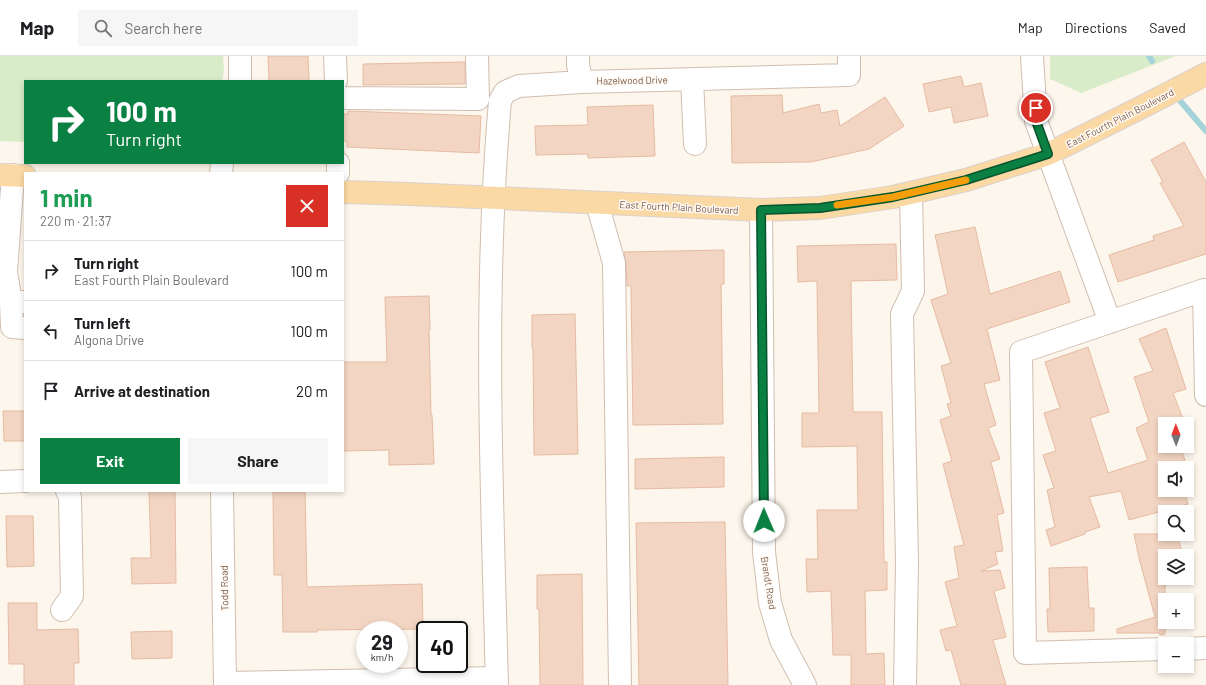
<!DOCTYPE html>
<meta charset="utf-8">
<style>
:root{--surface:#fff;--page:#f6f6f6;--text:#202124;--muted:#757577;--line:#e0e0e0;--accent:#0b8043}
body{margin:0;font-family:Barlow,sans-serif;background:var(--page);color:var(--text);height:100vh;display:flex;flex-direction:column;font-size:15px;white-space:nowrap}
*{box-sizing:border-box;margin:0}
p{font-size:13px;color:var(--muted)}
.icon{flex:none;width:22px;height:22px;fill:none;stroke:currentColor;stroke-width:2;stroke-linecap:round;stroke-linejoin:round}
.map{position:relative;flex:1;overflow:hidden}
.side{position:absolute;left:24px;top:116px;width:320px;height:320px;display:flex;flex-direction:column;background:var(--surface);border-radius:0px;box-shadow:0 2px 6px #0003}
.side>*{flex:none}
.guide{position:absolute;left:24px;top:24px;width:320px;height:84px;border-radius:0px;box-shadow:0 2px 6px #0003;background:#0b8043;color:#fff;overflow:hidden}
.needle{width:26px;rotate:359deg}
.fabs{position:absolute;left:1158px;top:361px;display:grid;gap:8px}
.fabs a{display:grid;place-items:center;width:36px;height:36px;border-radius:0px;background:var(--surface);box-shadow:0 2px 6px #0003;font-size:20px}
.speed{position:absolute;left:356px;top:565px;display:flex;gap:8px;font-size:20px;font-weight:700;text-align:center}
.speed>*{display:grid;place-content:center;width:52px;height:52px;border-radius:50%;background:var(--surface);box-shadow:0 2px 6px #0003;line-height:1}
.speed small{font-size:10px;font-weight:400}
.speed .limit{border:2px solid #111;border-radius:6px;background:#fff;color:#111}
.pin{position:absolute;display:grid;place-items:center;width:34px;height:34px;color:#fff;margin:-17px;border:2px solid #fff;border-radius:50%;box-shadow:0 1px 4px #0007}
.me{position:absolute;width:44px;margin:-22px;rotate:359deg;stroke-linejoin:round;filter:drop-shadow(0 0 3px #0008)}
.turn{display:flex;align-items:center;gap:14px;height:84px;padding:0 16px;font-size:18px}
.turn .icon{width:52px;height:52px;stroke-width:2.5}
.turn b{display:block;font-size:28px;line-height:34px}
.round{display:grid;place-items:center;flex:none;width:42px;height:42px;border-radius:0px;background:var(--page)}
.head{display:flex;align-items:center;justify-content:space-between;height:68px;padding:0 16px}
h1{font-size:24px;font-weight:700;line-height:30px;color:#1e9e55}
.primary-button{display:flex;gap:8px;margin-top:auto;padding:8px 16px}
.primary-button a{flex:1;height:46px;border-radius:0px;background:var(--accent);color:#fff;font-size:16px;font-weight:700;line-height:46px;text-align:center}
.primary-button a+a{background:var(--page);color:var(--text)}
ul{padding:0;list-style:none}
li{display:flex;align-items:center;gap:12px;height:60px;padding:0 16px;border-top:1px solid var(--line)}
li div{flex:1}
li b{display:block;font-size:15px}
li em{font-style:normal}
header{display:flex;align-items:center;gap:24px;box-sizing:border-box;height:56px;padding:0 20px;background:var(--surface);border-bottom:1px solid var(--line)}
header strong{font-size:19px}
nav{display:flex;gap:22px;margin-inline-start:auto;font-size:14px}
.search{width:280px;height:36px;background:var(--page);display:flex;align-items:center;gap:10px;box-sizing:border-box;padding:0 14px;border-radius:0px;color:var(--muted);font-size:15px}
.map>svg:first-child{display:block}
</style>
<header>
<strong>Map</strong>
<div class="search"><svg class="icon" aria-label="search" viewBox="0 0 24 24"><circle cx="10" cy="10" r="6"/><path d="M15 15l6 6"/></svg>Search here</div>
<nav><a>Map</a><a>Directions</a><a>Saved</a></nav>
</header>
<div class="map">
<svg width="1206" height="629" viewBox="0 0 1206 629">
<rect width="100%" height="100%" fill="#fdf6ec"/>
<path fill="#d8ecc9" d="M0,0h223l1,15 -2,10h-197v61l-25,-1z
M1050,0h126l-95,37 -31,-14z"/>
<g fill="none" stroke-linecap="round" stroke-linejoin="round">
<path stroke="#a5d3da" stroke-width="6" d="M1149,0l3,5
M1176,40l30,35"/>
</g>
<path fill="#f3d5c3" stroke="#e6bba3" d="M268,0h40l1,25h-40z
M465,6v22l-102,1v-21z
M961,20l3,11 17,-4 7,33 -34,7 -3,-16 -22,5 -6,-28z
M782,39l1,18 36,-9 2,9 16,-3 3,16 45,-29 19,29 -35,23 -58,13 -79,1 -1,-67z
M653,49l2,51 -67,2v-4l-52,1 -1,-29 53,-1 -1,-18z
M348,55l133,5 -2,37 -132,-6v-6h-4v-27h5z
M1184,86l22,40v72l-88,28 -9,-27 45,-15 -1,-4 31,-10 -24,-43 3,-1 -12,-22z
M975,171l15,67 70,-23 10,31 -83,27 13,51 -16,4 12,41 -8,3 12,31 -9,3 13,51 -7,2 6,36 -8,1 3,12 -17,7 19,-1 5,18 -11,3 12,46 -13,3 13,45h-45l-10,-35 -5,1 -6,-21 17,-4 -12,-44 14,-4 -5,-31 10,-2 -21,-81 9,-3 -12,-41 11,-4 -4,-12 4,-1 -10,-37 10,-3 -20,-63 17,-6 -13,-59z
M896,188l1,36 -46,1 2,131h29l2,150h3v28l-22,1 1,63 18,-1 1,32h-34v-30h-18l-2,-64 -24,1 -1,-33h12l-1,-49h41l-1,-64 -55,1v-34h17l-2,-132 -19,1 -1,-36z
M724,194v34h-3l2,140 -90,1 -2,-139h-4l-1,-23 -2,-11z
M429,240l1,34h-1l2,85h1l2,49 -45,1v-15l-46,1v-89h44l-2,-65z
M575,258l3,140 -44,1 -1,-107h-1v-33z
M1166,272l20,61 -13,4 12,31h-20v22h15l6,17 -9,3 1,2h-13v22h19l4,14 -59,16 -8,-29 -32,6 11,30 -15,5v2l-34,12 -5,-16 9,-3 -8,-37 7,-2 -11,-33 13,-4 -12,-38 16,-5 -15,-46 43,-15 21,65 -19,6 18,55 40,-13 -12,-32 13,-6 -15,-45 19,-6 -14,-32z
M3,355h22v30h-21z
M724,401v30l-89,2v-30z
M149,435h26l1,92 -44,1 -1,-26h20z
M273,436h32l2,95 115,-3 1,45 -106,1v2h-34l-1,-57h-8z
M6,460h27l1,50 -27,1z
M725,466l3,163h-89l-3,-162z
M1134,478h43l6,22h-18v22h22v-6l2,6 -24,7v49l-5,1 -1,-2h-42v-4l38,-12 -16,-59z
M1087,511l2,41h5v23l-46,1 -1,-23h3l-1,-41z
M582,518l1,111h-43l-1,-76h-2v-34z
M8,547h29v27l41,-1 1,34h-5v22h-50v-21h-15z
M172,575v27l-40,1 -1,-27z"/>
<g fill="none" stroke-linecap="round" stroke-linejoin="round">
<g stroke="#d1beb0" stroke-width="24">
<path id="minor" d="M335,0l1,25
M578,0v9l4,17
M1032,0l4,65 74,201
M692,23l3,65
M240,25v-25
M343,42l135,1 -1,-43
M338,107v10
M221,117l1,-10
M597,147l17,60 6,422
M761,154l3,342 6,51 11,37 24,45
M0,216h6l5,30h14
M6,216l7,-97
M11,246l1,25 13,1
M0,426l25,-1
M222,435l3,194
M62,554l10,-14 -2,-99 -3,-6
M1165,593l-140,4 -4,-301 183,-62 2,105
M1187,593l19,-1
M225,627l272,-5
M497,629c-5,-194 -14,-390 3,-584l5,-9 14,-6 63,-4 267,-7v-19
M905,629l2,-124 -5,-247 11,-23 -2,-98"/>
</g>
<g stroke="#dad1cd" stroke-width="24">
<path id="major" d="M0,119l25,1
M343,136l66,2 352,16 59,-2 73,-11 73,-17 82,-26 100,-50 58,-30"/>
</g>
<use href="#minor" stroke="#fff" stroke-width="22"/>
<use href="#major" stroke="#fbd9a5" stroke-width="22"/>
</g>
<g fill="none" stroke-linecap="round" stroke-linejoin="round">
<g stroke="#07532c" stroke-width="10">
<path id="route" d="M764,465l-3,-311 59,-2 73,-11 73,-17 82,-26 -12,-33v-13"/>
</g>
<use href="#route" stroke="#0b8043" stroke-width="7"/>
<path stroke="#f59e0b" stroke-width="7" d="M837,149l56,-8 73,-17"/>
</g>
<g text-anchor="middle" stroke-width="3" stroke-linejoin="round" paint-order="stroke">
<g font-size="10" fill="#7a5c4d" stroke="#fffaf3">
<text transform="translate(632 24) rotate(-1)" y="4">Hazelwood Drive</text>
<text transform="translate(1120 62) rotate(-27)" y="4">East Fourth Plain Boulevard</text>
<text transform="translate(679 151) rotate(3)" y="4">East Fourth Plain Boulevard</text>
<text transform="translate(769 527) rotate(81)" y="4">Brandt Road</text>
<text transform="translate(224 532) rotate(-91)" y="4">Todd Road</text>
</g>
</g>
</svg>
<div class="fabs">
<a><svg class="needle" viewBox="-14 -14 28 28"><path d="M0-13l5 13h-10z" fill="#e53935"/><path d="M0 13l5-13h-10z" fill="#757577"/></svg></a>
<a><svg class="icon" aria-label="sound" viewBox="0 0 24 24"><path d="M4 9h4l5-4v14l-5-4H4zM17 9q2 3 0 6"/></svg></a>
<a><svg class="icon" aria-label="search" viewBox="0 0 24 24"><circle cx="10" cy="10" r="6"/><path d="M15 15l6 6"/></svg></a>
<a><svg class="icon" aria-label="layers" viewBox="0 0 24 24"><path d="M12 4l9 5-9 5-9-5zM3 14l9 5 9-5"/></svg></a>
<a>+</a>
<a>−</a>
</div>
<div class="speed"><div>29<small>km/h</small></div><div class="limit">40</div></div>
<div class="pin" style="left:1036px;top:52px;background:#d93025"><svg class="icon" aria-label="arrive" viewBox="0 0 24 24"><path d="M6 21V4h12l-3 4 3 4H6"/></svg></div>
<svg class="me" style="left:764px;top:465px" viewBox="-20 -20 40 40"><circle r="19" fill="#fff"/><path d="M0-13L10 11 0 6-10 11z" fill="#0b8043"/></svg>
<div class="guide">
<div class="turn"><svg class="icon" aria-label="right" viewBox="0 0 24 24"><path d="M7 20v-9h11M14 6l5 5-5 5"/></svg><div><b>100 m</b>Turn right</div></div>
</div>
<section class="side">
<div class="head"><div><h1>1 min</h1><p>220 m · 21:37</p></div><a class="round" style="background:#d93025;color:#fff"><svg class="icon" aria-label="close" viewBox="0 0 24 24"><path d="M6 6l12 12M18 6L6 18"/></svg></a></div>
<ul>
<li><svg class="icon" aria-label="right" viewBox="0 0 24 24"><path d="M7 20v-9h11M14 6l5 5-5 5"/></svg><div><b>Turn right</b><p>East Fourth Plain Boulevard</p></div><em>100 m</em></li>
<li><svg class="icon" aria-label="left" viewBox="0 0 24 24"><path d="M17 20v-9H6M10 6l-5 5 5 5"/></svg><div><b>Turn left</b><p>Algona Drive</p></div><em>100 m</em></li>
<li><svg class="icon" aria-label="arrive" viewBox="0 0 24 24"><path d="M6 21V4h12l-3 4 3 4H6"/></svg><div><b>Arrive at destination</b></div><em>20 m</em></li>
</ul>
<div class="primary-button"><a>Exit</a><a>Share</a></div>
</section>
</div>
